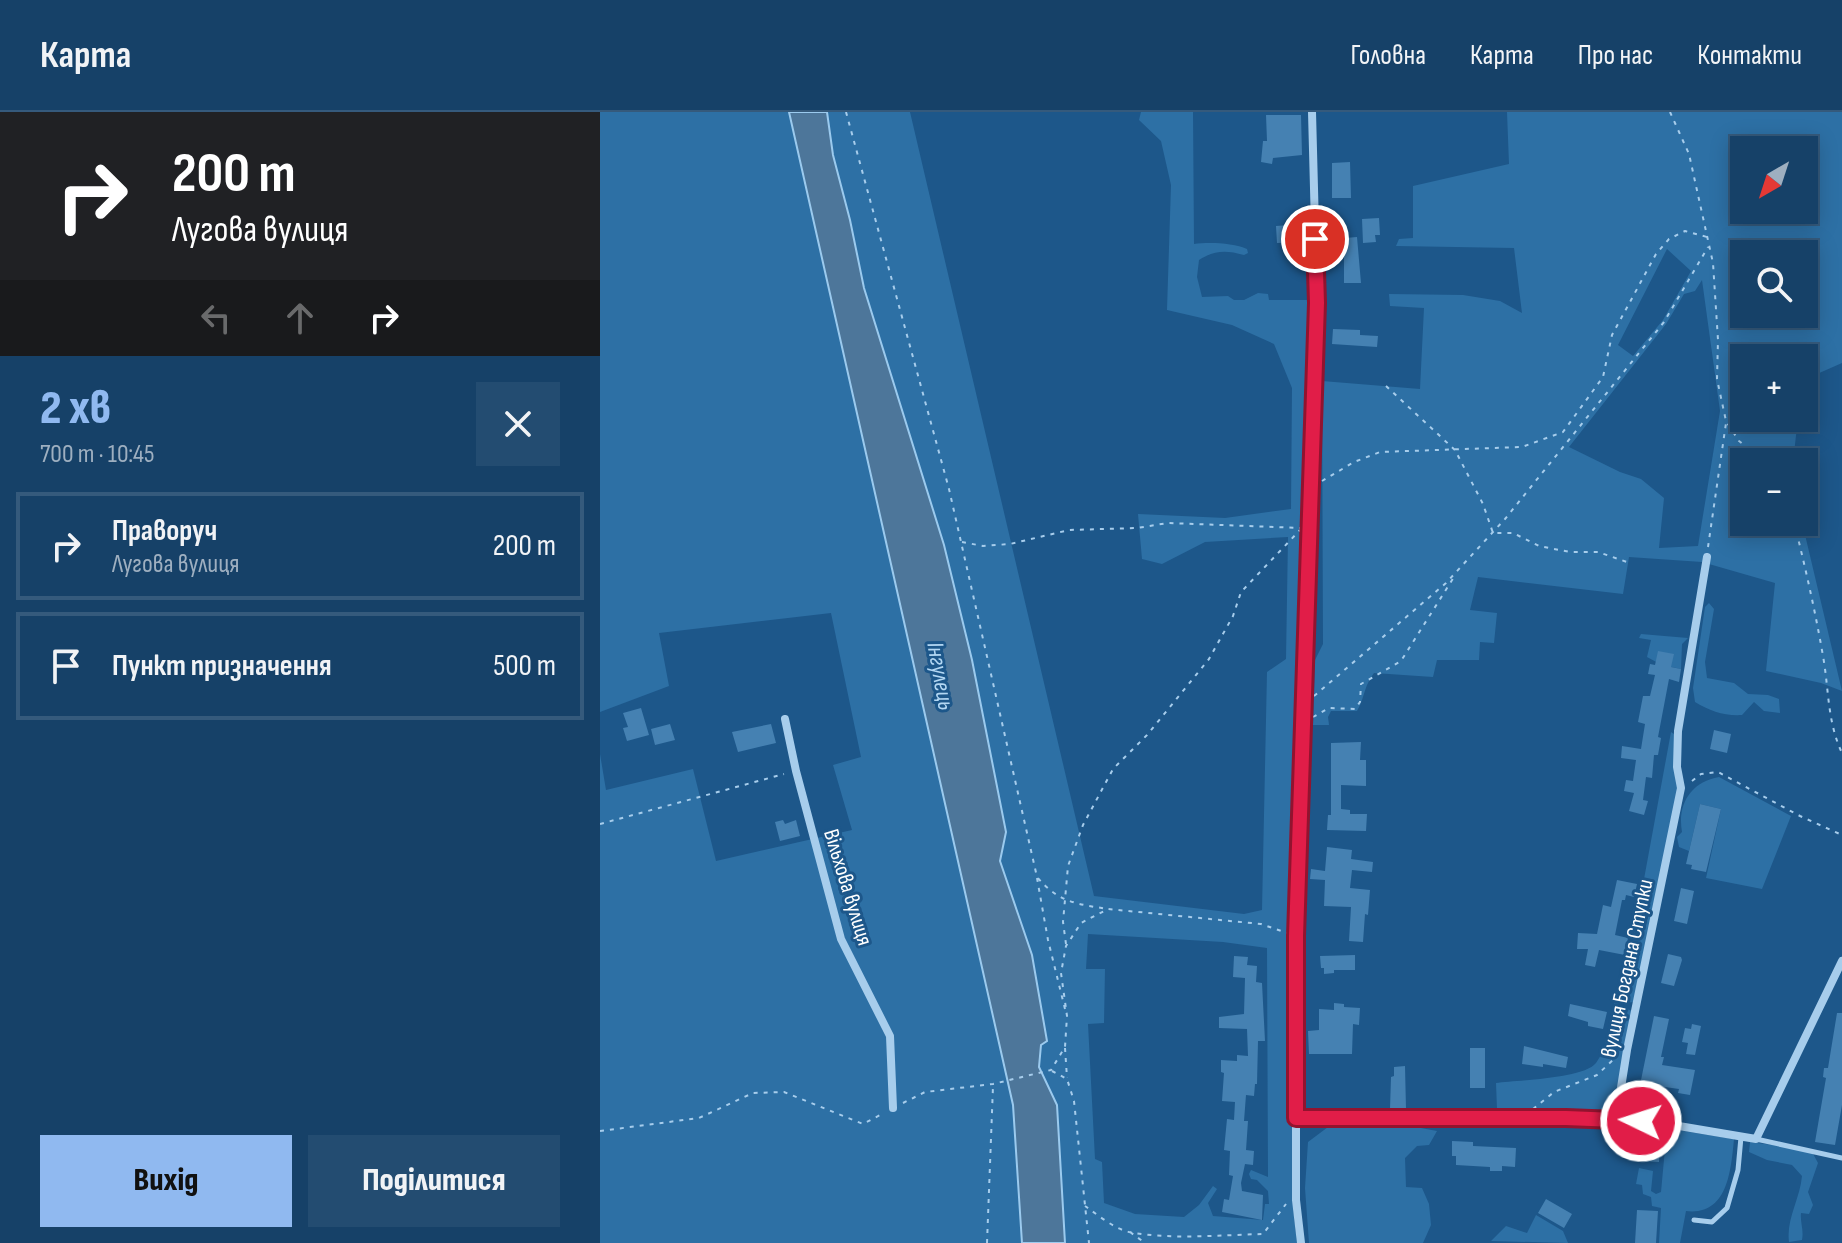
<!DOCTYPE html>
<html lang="uk">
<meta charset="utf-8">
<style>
:root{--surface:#164168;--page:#234c71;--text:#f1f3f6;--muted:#9eafc0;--line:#355a7c;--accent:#90b9f0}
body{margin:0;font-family:"Sofia Sans Condensed",sans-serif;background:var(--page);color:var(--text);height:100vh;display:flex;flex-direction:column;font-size:30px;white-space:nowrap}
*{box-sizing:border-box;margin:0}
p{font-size:26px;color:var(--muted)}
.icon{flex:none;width:44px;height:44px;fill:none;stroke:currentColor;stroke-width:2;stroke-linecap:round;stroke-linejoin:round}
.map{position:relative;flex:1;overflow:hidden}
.side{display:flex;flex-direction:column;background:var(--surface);width:600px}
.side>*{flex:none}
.guide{background:#202124;color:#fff;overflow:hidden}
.needle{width:52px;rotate:219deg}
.controls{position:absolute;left:1130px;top:24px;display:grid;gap:16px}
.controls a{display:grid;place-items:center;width:88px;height:88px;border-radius:0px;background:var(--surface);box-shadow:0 4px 20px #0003,0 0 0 2px var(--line);font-size:40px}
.pin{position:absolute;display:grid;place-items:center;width:68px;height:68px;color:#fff;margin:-34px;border:4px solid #fff;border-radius:50%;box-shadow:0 2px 8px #0007}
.me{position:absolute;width:88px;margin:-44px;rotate:274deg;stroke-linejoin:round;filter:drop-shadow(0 0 6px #0008)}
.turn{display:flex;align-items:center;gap:28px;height:168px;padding:0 40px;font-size:36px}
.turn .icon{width:104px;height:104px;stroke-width:2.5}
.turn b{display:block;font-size:56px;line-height:68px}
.lanes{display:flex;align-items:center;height:76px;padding:0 40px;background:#0003;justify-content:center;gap:40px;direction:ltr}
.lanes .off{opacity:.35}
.round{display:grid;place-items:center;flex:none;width:84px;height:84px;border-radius:0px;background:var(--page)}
.summary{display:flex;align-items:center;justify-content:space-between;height:136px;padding:0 40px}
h1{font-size:48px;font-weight:800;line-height:60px;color:var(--accent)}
.button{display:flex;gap:16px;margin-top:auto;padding:16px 40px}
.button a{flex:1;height:92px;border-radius:0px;background:var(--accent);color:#111;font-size:32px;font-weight:800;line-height:92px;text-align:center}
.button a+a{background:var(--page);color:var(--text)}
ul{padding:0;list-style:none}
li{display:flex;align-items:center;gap:24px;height:108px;margin:0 16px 12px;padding:0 24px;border:4px solid var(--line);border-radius:0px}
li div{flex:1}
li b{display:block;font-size:30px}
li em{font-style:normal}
header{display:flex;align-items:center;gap:48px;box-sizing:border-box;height:112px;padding:0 40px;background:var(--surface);border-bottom:2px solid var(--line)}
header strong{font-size:38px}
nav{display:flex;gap:44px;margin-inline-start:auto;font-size:28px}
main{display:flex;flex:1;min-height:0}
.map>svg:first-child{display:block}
</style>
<header>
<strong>Карта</strong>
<nav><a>Головна</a><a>Карта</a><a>Про нас</a><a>Контакти</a></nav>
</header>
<main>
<section class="side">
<div class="guide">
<div class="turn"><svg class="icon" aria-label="right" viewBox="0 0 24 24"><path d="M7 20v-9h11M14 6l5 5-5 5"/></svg><div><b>200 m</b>Лугова вулиця</div></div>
<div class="lanes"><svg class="icon off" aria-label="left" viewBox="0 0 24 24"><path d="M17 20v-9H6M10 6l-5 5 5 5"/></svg><svg class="icon off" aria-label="ahead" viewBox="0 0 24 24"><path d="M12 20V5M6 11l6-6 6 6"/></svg><svg class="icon" aria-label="right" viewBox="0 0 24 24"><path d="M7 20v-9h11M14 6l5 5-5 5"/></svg></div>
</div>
<div class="summary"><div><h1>2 хв</h1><p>700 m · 10:45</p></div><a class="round"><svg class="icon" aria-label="close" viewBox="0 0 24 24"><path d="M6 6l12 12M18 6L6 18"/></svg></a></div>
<ul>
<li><svg class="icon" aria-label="right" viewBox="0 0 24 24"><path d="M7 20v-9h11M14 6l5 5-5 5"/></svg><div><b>Праворуч</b><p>Лугова вулиця</p></div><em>200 m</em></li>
<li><svg class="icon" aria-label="arrive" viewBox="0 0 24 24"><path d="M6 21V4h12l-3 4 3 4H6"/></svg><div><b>Пункт призначення</b></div><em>500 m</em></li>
</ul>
<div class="button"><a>Вихід</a><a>Поділитися</a></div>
</section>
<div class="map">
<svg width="1242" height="1131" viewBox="0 0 1242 1131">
<rect width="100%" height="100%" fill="#1d578a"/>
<path fill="#2d70a5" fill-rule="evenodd" d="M0,0h189l224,993 9,138h-422v-489l6,36 87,-21 23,92 136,-31 -19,-65 28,-8 -30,-144 -172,20 10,53 -69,26z
M227,0h83l184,784 150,18 18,-4 5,-238 19,-13 2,-122 -83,5 -43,22 -20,-5 -4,-45 87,4 66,-9 1,-121 -18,-44 -42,-19 -65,-15 4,-125 -10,-44 -22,-21 2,-8h52l1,132c15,-2 40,-1 53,5l1,4 -4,2c-18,-5 -29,-5 -45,5l-2,17 5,20 26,-1 6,4h10l14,-7 10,1 1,6h45l-7,153 -12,446 -3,223 1,84 4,37h-232l-8,-138 -18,-38 2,-22 6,-4 -15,-86 -32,-94 6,-29 -34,-172 -28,-115 -80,-257 -14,-68 -17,-65zM488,822l135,8 44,6 1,229 -17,-7 -2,4 2,5 6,1 11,11 1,13h-4l-2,16 -50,-4 -5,-13 9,-14 -4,-3 -14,19 -15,12 -49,-3 -31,-11 -2,-41 -7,-3 -7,-135 16,-1 1,-54h-19z
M907,0h335v251l-25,11 -13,28v-44h-60v60h54l-5,44h-49v60h58l40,169 -21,-8 -55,-12 9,-88 -73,-21 -73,-5 -6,37 -145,-17 -8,33 27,3 -3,30 -14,-1 -1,18h-42l-4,17 -59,-4c-11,15 -9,25 -17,38h-26l-3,6 1,8h-16l2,-65 8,-16 -1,-263 98,8 4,-81 -34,-2 -1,-12 74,1 37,6 22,12 -8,-65 -118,-2 3,-7 14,-1v-52l96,-22zM1144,38h60v60h-60zM1067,137l24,22 -28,49 -30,36 -15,-11zM1144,142h60v60h-60zM1102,168l18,131 -22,135 -39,2 5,-50 -23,-19 -21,-7 -51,-25 97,-123 18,-30 11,-3z
M1109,491l5,6 -9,53 2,16 27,5 14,11 20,1 11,4 1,14 -16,-2 -10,-9 -12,13c-18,1 -32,-4 -47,-13l-2,-14 12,-81z
M1041,522l47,4 -6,6 -1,25 -19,-4 -15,-8 4,-17 -12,-2z
M1071,620l3,2 5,59 -45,209 -20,2 19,-65z
M1119,665l72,39 -29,73 -56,-11 15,-69 -21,-5 -11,47 -10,-4 -2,-10 5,-5c-5,-28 9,-50 37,-55z
M1025,896l7,3 -15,87 -11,12 -109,-1 -1,-26c21,-3 87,-4 100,-20 13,-17 10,-43 29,-55z
M794,1011l43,8 -8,14 -12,1 -12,12 1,29 16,1 7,16 2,21 -8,18h-114l-4,-55 3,-46 24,-18z
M1064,1016l70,11c-3,31 -6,77 -48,72l-6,32h-21l2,-35 -9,-2 -1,-9 -8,-3 -1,-9 -6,-1 3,-16 14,3 -2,20 5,3 5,-2 5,-54z
M1150,1030l61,8 7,13 -10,29 5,13 -4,9 -8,-1c-1,10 3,17 1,27l-13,2c-3,-23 11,-43 13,-66l-10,-11 -25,-5 -18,-8z
M936,1103l27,16 5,12 -77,-2 15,-15 21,7z"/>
<path fill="#4d769a" stroke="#9bcaee" stroke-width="2" d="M189,0h38l6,43 17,65 14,68 80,257 28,115 34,172 -6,29 32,94 15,86 -6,4 -2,22 18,38 8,138h-43l-9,-138z"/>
<path fill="#4581b2" d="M666,3h35l1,40 -29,3 -1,6 -11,-2 2,-21h4z
M750,50l1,36h-19v-35z
M779,106l1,17h-5l1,7 -13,1 -1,-24z
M689,113l1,6 13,-1 1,12 -27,1 -1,-17z
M757,125l4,46h-17v-26h-7l-4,-18z
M733,217l27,1v5l18,1 -1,11 -45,-3z
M1058,539l16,3 -3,13 10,2 -2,13 -10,-3 -11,58 3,1 -3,17h-4l-2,23 -6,-1 -3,23 5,1 -4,14 -15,-4 5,-18 -10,-2 2,-11 7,1 3,-21 -15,-2 1,-12 19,3 4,-25 -7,-2 5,-26h7l5,-21 -7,-1 2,-10 5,1z
M41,596l8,27 -22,6 -4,-13 5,-1 -5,-14z
M70,612l5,16 -20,5 -4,-16z
M171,612l5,19 -38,9 -6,-20z
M1114,618l17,4 -4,19 -17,-4z
M761,630l-1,18h6v26l-25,-1v24l9,1v4h17l-1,17 -39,-1 1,-15h3v-72z
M1100,692l21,5 -15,63 -15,-3 1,-4 -6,-1z
M183,708l2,4 11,-4 4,16 -20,5 -5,-19z
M727,735l25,3 -1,9 22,3 -1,10 -20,-2 -2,18 20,2 -2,25 -3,-1 -2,28 -14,-1 2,-34 -27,-1 1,-26 -15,-1 1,-10 14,2z
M1017,768l20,4 -3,13 -8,-2 -1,5h-3l-7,35 13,3 -3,17 -26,-5 -4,17 -10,-2 3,-16h-11l1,-16 19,1 6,-29 8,2z
M1081,776l13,3 -7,33 -13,-3z
M1068,842l13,3 1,3 -8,26 -13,-3z
M755,843v15h-21v3l-10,1v-6h-3l-1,-12z
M634,844l14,1 -1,8 10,1 -1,16 6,1 3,58h-7l-1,43h-2l-1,12 -8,-1 -2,26h4l-2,29 8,1 -1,14 -8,-1 -4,19 1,8 21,4 -1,25 -40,-8 2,-13 5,1 4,-24 -4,-1 1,-24 -6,-1 3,-31 7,1 1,-18 -13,-1 2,-28 -3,-1v-12l16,1v-6l11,1 -1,-27 -28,-1v-11l25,-3 1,-36 -12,-1z
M734,891l10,1v3l16,1 -1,17 -6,-1 -1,30h-43l-1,-23 11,-1v-21l15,1z
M970,892l37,8 -4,17 -15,-3v-4l-20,-6z
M1237,901h5v92l-7,40 -20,-3 11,-64 -3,-1 1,-9h4z
M1054,904l15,3 -8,38h3l-2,8 33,5 -5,25 -12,-2 1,-4 -21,-3 -2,12 -15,-3 1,-4 -3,-1z
M1092,912l9,2 -6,29 -9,-1 2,-11 -6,-1 3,-14 6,1z
M924,934l44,11 -2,11 -23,-4v3l-21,-3z
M870,936h15v40h-15z
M805,954l1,43h-16l1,-32 3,-1v-9z
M1041,1016l19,2 -1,32 -20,-1z
M852,1029l21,1v4l43,2 -1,19 -13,-1v5h-12v-4l-34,-2v-9h-4z
M946,1087l26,15 -8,14 -26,-15z
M1037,1098l21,1 -2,32h-21z"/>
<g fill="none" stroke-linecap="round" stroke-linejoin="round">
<path stroke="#a7cdec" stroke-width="2" stroke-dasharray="4 6" stroke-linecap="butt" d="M246,0l103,377 88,388c21,25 39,27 71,32
M1070,0l19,42 24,109 5,77 -1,39 9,42 13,20 26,21
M786,274l69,64 28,54 10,29h20l26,13 31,6h28l29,10
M722,369l32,-19 26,-10 142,-5 41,-15 40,-55 9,-42 44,-81 13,-15 16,-8 22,6
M1194,410c11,44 21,88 29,134 6,33 4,65 19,97
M362,430l21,4 27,-2 59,-14 68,-2 31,-5 133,5
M1108,435l18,-124
M714,584l132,-113 59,-64 159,-197 44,-75
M713,605l16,-9 26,1 5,-7 1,-18 40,-23 53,-84
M1092,669l9,-7 17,-2 82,44 42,19
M0,712l184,-50
M437,766l11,62 17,69
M466,832l-3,-22 5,-56 15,-41 30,-56 34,-34 62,-76 24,-43 8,-24 59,-62
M465,936l2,30
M452,959l15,8 7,22 15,142
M303,991l22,-11 68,-8 58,-14 14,-23 2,-31 -6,-43 5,-27 15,-23 27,-14 153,15 26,9
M933,997l21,-17 43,-17 18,-17
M0,1019l99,-13 54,-25 31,-1 79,32 21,-11
M485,1094c13,9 28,22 44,26 41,8 92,3 134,2l23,-30
M530,1120l15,11
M387,1131l6,-157"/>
<path stroke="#a7cdec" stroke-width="5" d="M1156,1027l86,19
M1094,1108l18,2 15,-14 11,-38 3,-33"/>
<path stroke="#a7cdec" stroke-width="8" d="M185,607l11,52 45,168 49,97 3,72
M696,1006l320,1 51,5 89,15 86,-178
M1016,1007l11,-69 54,-262 -4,-21 1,-36 29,-174
M701,1131l-5,-43v-264l21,-633 -5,-191"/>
</g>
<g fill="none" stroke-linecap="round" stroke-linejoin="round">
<g stroke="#92132f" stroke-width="20">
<path id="route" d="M715,127l2,64 -21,633v182h270l75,3"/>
</g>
<use href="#route" stroke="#e11d48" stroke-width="14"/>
</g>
<g text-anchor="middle" stroke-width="6" stroke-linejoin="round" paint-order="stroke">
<g font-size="22" fill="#fff" stroke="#1d578a">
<text transform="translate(249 775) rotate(73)" y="8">Вільхова вулиця</text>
<text transform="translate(1026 856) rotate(-78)" y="8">вулиця Богдана Ступки</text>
</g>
<g font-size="24" font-style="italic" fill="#b3d7f3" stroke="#1d578a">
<text transform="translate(341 564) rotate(80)" y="8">Інгулець</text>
</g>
</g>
</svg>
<div class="controls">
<a><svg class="needle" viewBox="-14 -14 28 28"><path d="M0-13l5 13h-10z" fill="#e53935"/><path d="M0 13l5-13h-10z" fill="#9eafc0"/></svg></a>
<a><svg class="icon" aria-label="search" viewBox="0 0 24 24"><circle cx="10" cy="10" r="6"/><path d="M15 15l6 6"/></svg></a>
<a>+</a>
<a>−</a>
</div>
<div class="pin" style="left:715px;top:127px;background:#d93025"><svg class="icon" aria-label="arrive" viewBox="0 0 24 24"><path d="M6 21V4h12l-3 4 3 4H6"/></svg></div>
<svg class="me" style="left:1041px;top:1009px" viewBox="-20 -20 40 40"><circle r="17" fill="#e11d48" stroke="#fff" stroke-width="3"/><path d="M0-11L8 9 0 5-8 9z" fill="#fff"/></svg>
</div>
</main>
